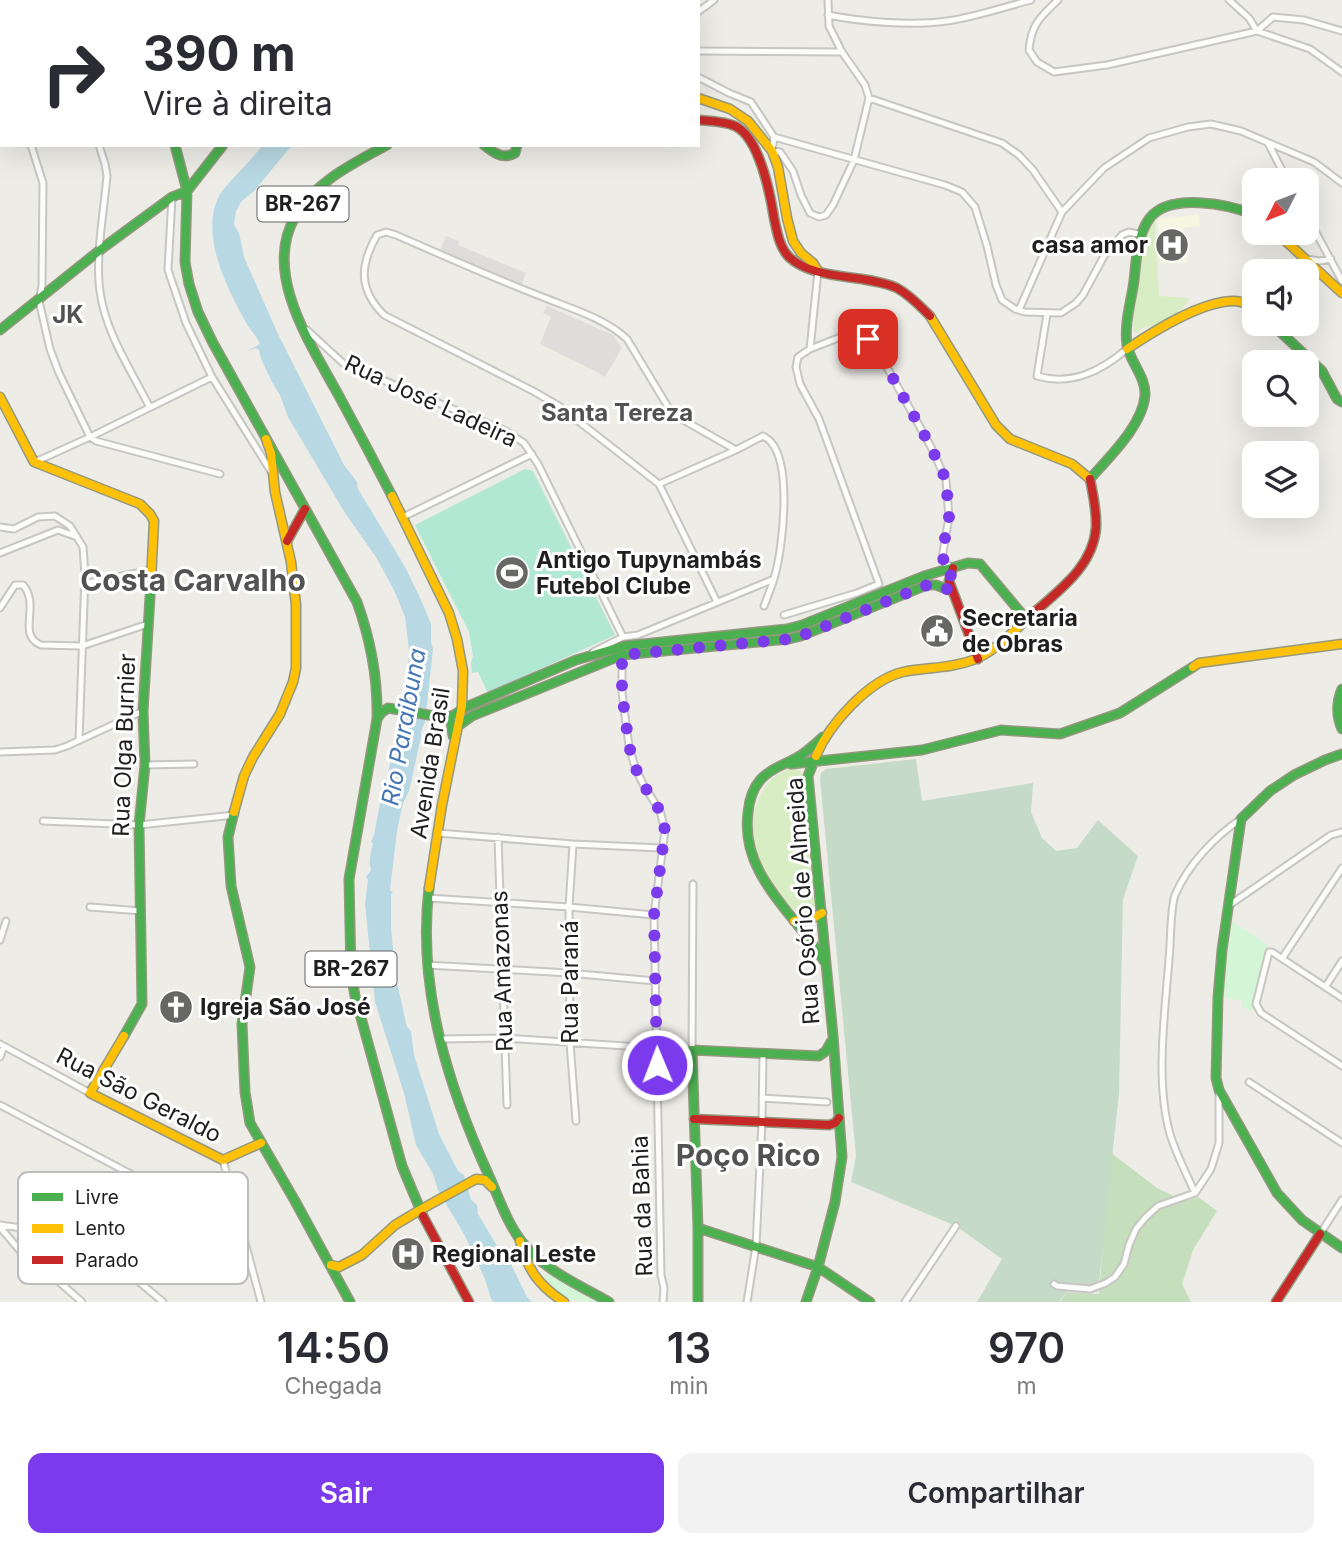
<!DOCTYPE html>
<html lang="pt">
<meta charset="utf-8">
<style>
:root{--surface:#fff;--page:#f2f2f3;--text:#2b2b33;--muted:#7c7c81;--accent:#7c3aed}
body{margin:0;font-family:Inter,sans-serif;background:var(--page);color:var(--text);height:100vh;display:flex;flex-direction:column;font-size:26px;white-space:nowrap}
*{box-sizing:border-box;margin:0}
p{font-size:23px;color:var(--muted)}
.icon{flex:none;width:38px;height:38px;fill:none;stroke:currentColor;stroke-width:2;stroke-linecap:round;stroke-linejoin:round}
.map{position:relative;height:1302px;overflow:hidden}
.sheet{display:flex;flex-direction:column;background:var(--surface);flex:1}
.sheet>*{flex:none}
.hud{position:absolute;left:0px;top:0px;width:700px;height:147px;box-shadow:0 7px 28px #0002;background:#fff;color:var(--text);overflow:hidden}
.needle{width:46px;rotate:228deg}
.tools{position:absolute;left:1242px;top:168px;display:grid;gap:14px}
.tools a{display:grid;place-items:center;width:77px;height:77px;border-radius:14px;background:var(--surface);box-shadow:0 7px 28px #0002;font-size:35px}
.pin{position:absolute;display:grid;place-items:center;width:60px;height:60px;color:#fff;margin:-30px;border-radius:14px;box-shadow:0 4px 10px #0006}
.me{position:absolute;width:77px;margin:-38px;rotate:359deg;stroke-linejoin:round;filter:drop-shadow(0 0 5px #0008)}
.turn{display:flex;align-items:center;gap:24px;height:147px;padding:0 28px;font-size:32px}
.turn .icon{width:91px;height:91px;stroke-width:2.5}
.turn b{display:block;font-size:49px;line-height:60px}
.eta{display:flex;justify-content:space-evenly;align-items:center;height:119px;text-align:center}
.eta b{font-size:42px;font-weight:600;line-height:49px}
.button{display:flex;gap:14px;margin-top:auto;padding:14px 28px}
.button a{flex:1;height:80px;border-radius:14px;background:var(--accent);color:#fff;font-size:28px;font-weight:600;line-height:80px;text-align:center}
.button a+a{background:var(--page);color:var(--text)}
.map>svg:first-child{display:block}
</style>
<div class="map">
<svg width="1342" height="1302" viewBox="0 0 1342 1302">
<rect width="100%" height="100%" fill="#edece7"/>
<path fill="#f6f6e3" d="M1199,214l1,12 -16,2 3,35h-27l-2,-44z"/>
<path fill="#d8edc4" d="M1155,219l4,77 32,2c-12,14 -27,30 -47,29l-7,6 -4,-2 1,-10 -4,-1 15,-85 5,-14z
M789,768c12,-1 16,8 18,18l9,124 -8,6c-15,-4 -19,-10 -30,-22 -9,-10 -18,-23 -22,-37 -8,-24 -3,-59 15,-77 5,-5 13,-8 18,-12z"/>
<path fill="#c5debb" d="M1110,1152l47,36 28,13 13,-4 19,14 -24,39 -11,34 9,18h-131l7,-10 32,2z"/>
<path fill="#c5dac7" d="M916,759l6,42 111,-18 -2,29 11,26 14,13 21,-3 21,-28 40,36 -15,43 -4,194 -21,199 -29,-3 -10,13h-82l25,-43 -46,-33 -105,-44 5,-26 -36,-377 1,-6 5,-4z"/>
<path fill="#d4f5d6" d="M1227,918l41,27 -16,67 -11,-6v-6l-21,-2z
M550,1272l50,30c-20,0 -51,-1 -55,-27z"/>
<path fill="#b0e8d3" d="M525,469l8,2 82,164 -127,58 -10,-21 -6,1 -1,-10 2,-7 -4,-24 -54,-107z"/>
<path fill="#dedddb" d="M446,236l13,5 -1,4 68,28 -4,11 -82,-33z
M547,306l66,29 9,13 -17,29 -10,-6 -55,-27 11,-27 -8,-4z"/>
<path fill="#b8d8e3" d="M263,145h30l-6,6 -32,39 -14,12 -5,9 -2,14 5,8 5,24 33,75 67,133 13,17 1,7 47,78 17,35 9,22v18l2,7 -8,73 -4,10v5l-12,54 -6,12 -6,28 -7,59 3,3 -2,1v33l3,33 3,4 -2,2v8l12,53 4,4 3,24 25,79 19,37 6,4 7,25 6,5 1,9 22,37 7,5 20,41 5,5h-39l-2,-3 -6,-20 -20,-43 -27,-46 -5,-16 -17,-29 -12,-52 -29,-91 -10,-98 3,-24 -2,-3 5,-7c-3,-10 0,-17 2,-27l-2,-1 3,-7 8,-42 -1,-3 5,-8 9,-40 6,-16 2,-27 4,-15 2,-34 -4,-33 -11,-27 -18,-33 -31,-44 -57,-96 -8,-22 -8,-13 -11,-23 -2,-9 -3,-2 -10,4 14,-8c-3,-7 -8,-12 -12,-18 -20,-36 -50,-91 -28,-132 6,-9 14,-16 21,-24 8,-8 15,-17 22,-25z"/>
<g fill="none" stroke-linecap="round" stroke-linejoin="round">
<g stroke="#c6c6c3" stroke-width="9">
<path id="street" d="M307,0l1,2
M379,0l1,2
M828,0l1,26 13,26 23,33 4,13 -15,62 -21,45 -7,10 -7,2 -9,-4 -9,-18 -8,-24 -13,-19 -8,-1 2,-14 171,48 17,7 13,15 12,39 9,39 6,15 13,9 10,3 36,1 15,-10 7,-8 21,-39 18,-21 7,-3 13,3
M1058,0c-18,17 -27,25 -29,50l8,12 17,10 53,-7 150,-34 53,18 32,23
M1229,0l20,18 8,13
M698,12l16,-12
M828,15c35,7 84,11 119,6 28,-4 57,-14 84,-21
M1257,31l16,-14 31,3 38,11
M0,51l2,5
M698,51l144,1
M698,77l31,16 22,9 23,35
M869,98l133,45 17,12 14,15 29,42
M0,120h2
M1268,143l19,37
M31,145l12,38 -1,103 -3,15 11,48 9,24 31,64 6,4 124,33
M99,145l6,19 2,12c-3,34 -12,83 -7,115 5,41 31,79 49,115
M172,197l-4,73 18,53 26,54 60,96
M1307,216l35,65
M1307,259l12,2 12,-2
M1019,310l43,-98 42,-44 45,-30 39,-11 23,-3 30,7 73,31 28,21
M1047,314l-10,62c35,10 64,-5 90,-27
M307,330l37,34 162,67 18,12 14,21 85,173
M810,349l8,-78
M35,462l55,-25 122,-60
M659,484l77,-34 27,-14c2,1 6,4 8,6 21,24 12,104 4,133 -3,11 -7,21 -11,31
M403,517l129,-63
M0,527l14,2 24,-12 17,-1 15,10 13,21 2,28 -6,165
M0,553l58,-23 19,7
M84,584l67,-14
M717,602l-58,-118 -100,-78 -26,-15 -149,-76c-26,-26 -24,-50 -7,-80l9,-3 10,3c48,21 95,42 144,61 29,12 63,21 87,43l41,68 10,10 58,33
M0,608l15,-23h8c18,21 -7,50 18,60l41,1 66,-22
M784,615l73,-22 22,-9 -60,-165 -19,-35 -4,-17 2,-10 12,-8 41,-16 17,6 11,14 52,94 15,33 3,37 -7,41 4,6 7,4
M593,652l30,-15 15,-2 136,-56
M622,655v38l7,53 6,21 8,17 17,27 5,19 -11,85 7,360 3,13 -1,14
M0,752l55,-2 12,-4 76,-35
M145,765l49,-1
M43,821l96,4 96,-10
M438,833l135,11 88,4
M498,837l9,268
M573,844l-4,63 1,136 6,78
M428,898l141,9 85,8
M1228,906l103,-71 11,-3
M90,907l51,4
M0,940l6,-19
M1283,957l59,-89
M427,965l142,8 86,8
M1326,986l16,-25
M1342,998l-70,-46h-3l-13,52 5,9 81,53
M440,1039l64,-1 152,10
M0,1044l90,49
M692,1050l1,-166
M0,1057l4,-11
M1249,1082l93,61
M762,1098l65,4
M0,1105l144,76 42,20 11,4 11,-1 24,-11
M223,1160l38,142
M1195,1193c-9,-20 -19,-39 -25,-59 -15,-53 -5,-121 -1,-175 2,-17 1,-49 6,-64 13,-30 39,-58 66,-76
M0,1225c37,4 89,20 120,42 15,11 29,23 43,35
M0,1227l21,25 29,22 32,28
M1320,1234l22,-34
M1054,1284l3,2 33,3 16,-6 9,-6 9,-13 5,-19 7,-16 9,-11 13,-12 37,-13 16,-24 8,-26v-50
M747,1302l9,-56 6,-124 1,-69
M905,1302l51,-76"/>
</g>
<g stroke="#94987e" stroke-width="11">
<path id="fast" d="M212,0l2,2
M637,0v2
M644,2l3,-2
M667,2l1,-2
M175,145l12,46 -2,71 4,22 9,28 15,31 144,259c14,39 21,76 20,117
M387,145c-33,18 -73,37 -92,72 -33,57 17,129 44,179 18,33 36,67 53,100
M484,145c10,8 19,15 31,8l2,-8
M1272,324l50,47 15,28 5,3
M0,330l100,-80 72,-53 15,-6 36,-46
M1090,479c19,-22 53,-54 55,-84 1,-18 -15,-33 -18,-50 -3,-21 4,-43 7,-64 2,-19 3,-45 15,-62 20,-27 79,-15 106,-4
M1342,689c-6,14 -6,26 0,40
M446,718l8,-3 12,-8 110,-47 48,-14 163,-17 15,-4 122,-49 44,-13 12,1 46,55
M458,726l14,-10 150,-61 167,-16 12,-3 126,-51h9l16,6
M823,737c-8,7 -16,15 -25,20 -12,7 -27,11 -37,22 -8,9 -12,22 -13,34 -8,62 47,100 76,148
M1342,754l-17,6 -31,15 -24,16 -29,28 -19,131 -4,47 -2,81 3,12 58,103 25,27 40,28
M791,764l131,-14 79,-20 59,4 60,-21 73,-46
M234,812l-6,25 3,49 19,81 -8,57 3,68 5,31 45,78 55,101
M429,888c-12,100 19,198 60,288 10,22 18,47 33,66 22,28 57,43 87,60
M124,1036l18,-32 -3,-179 6,-60 -2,-54 8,-130
M423,1216l-21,-50 -47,-170 -4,-23 -2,-94 28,-160 4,-6 7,-5 58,10 5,4 2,14
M698,1228l120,39 52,35
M698,1302v-74l-6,-178 127,6 7,-5 5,-9
M806,1302l12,-35 17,-65 7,-45 -9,-121 -25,-260 8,-20"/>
</g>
<g stroke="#94987e" stroke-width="11">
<path id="slow" d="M124,0v2
M698,98l32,11 18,12 24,30 6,16 9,51 6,23 8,12 12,10 5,8
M1277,233l65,60
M930,316l66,109 14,14 62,25 18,15
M1127,349c27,-18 74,-48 107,-48 8,0 14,3 21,7
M0,397l34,65 106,42 10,10 4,7 -3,60
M392,496l57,117 8,26 6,32 -1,35 -20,99 -13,83
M1193,667l6,-4 143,-19
M816,756c13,-32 53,-76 87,-84 23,-5 47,-3 70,-12 24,-9 44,-33 64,-50
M234,812l10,-36 9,-19 27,-43 13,-32 3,-14v-63l-5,-43 -16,-70 -4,-39 -5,-14
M794,921l19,-3 9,-5
M124,1036l-34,57 133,67 38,-17
M420,1210l56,-31 9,1 7,7
M520,1241c8,29 18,44 44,61
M331,1265l8,2 23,-12 33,-30 25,-15"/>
</g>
<g stroke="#94987e" stroke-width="11">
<path id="jam" d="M698,120c12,1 26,1 37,6 24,11 35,67 39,92 3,13 5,29 15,39 25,24 78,17 108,31 13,7 23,18 33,28
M287,541l18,-32
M953,568l-4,13 29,78
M1037,610c25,-22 56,-45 59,-82 1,-17 -3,-33 -6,-49
M694,1119l135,6 6,-2 4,-5
M423,1216l46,86
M1276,1302l44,-68"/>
</g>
<use href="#street" stroke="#fcfcfb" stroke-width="5"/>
<use href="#fast" stroke="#4caf50" stroke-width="8"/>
<use href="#slow" stroke="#ffc107" stroke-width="8"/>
<use href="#jam" stroke="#c62828" stroke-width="8"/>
</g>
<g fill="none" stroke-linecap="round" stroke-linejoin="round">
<path stroke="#7c3aed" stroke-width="12" stroke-dasharray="0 21.6" d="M657,1065l-3,-150 11,-85 -5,-19 -17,-27 -8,-17 -6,-21 -7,-53v-38l167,-16 12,-3 126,-51h9l16,6 -3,-10 4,-13 -9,-6 -2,-8 7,-37 -3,-37 -15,-33 -52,-94 -11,-14"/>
</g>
<defs>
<g id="hospital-disc" transform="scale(1.75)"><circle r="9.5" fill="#676765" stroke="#fff"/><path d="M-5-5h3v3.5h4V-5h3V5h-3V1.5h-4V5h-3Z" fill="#fff"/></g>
<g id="stadium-disc" transform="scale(1.75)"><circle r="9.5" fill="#676765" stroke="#fff"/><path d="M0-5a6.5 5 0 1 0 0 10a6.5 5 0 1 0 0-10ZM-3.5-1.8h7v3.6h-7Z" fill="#fff"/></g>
<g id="civic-disc" transform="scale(1.75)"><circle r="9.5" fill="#676765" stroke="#fff"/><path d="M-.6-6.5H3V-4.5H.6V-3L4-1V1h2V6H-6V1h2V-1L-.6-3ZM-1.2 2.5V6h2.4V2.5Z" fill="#fff"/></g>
<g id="church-disc" transform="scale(1.75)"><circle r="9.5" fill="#676765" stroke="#fff"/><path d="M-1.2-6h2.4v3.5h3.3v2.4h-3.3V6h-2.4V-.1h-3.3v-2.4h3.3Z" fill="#fff"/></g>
</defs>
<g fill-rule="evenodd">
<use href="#hospital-disc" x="1172" y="245"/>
<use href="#stadium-disc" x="512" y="573"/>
<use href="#civic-disc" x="937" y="631"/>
<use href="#church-disc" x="176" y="1007"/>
<use href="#hospital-disc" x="408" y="1254"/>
</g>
<g text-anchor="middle" stroke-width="6" stroke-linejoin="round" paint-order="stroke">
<g fill="#fff" stroke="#626262" stroke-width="2">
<rect x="257.5" y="186.5" width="91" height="35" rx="5"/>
<rect x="305.5" y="951.5" width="91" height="35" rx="5"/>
</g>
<g font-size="21" font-weight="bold" fill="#1f1f1f">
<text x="303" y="211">BR-267</text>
<text x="351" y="976">BR-267</text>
</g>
<g font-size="23" font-weight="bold" fill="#1f1f1f" stroke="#fff" text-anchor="start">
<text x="1148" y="253" text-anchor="end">casa amor</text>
<text x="536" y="568">Antigo Tupynambás<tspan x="536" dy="26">Futebol Clube</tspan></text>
<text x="962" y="626">Secretaria<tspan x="962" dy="26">de Obras</tspan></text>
<text x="200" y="1015">Igreja São José</text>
<text x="432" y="1262">Regional Leste</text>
</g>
<g font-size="23" fill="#1f1f1f" stroke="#fff">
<text transform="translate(431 401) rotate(25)" y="8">Rua José Ladeira</text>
<text transform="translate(124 745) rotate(-88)" y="8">Rua Olga Burnier</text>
<text transform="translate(430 763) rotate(-81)" y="8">Avenida Brasil</text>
<text transform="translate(803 901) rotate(-94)" y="8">Rua Osório de Almeida</text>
<text transform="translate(502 971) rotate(-92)" y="8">Rua Amazonas</text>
<text transform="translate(570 982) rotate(-90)" y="8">Rua Paraná</text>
<text transform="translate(139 1095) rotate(27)" y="8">Rua São Geraldo</text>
<text transform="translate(642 1206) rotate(-92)" y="8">Rua da Bahia</text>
</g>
<g font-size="24" font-weight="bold" fill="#525252" stroke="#fff">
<text x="68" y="323">JK</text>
<text x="617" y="421">Santa Tereza</text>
</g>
<g font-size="24" font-style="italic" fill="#4576b5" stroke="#fff">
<text transform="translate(404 727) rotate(-80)" y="8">Rio Paraibuna</text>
</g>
<g font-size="30" font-weight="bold" fill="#525252" stroke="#fff">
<text x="193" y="591">Costa Carvalho</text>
<text x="748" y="1166">Poço Rico</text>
</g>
</g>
<rect x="18" y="1172" width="230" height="112" rx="10" fill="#fff" stroke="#bcbcbc" stroke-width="2"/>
<rect x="32" y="1193" width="31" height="8" fill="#4caf50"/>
<rect x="32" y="1224" width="31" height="9" fill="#ffc107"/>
<rect x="32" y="1256" width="31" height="8" fill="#c62828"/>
<g font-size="19" fill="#1f1f1f">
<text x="75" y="1204">Livre</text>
<text x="75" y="1235">Lento</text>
<text x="75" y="1267">Parado</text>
</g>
</svg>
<div class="tools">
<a><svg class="needle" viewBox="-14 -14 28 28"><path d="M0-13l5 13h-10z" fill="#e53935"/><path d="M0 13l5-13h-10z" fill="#7c7c81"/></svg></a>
<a><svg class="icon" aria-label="sound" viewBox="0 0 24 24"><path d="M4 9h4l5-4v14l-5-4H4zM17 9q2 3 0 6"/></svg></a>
<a><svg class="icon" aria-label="search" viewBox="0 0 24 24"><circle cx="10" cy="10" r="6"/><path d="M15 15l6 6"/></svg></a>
<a><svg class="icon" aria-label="layers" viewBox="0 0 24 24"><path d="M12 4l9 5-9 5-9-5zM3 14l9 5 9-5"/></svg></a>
</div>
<div class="pin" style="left:868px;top:339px;background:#d93025"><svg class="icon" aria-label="arrive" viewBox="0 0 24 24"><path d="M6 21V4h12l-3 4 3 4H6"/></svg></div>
<svg class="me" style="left:657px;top:1065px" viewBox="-20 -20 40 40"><circle r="17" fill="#7c3aed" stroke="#fff" stroke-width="3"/><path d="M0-11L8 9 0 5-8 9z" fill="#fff"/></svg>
<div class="hud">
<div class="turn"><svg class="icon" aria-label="right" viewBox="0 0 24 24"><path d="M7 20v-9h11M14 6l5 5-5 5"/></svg><div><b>390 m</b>Vire à direita</div></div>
</div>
</div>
<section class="sheet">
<div class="eta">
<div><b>14:50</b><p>Chegada</p></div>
<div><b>13</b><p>min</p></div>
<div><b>970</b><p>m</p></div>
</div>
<div class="button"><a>Sair</a><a>Compartilhar</a></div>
</section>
